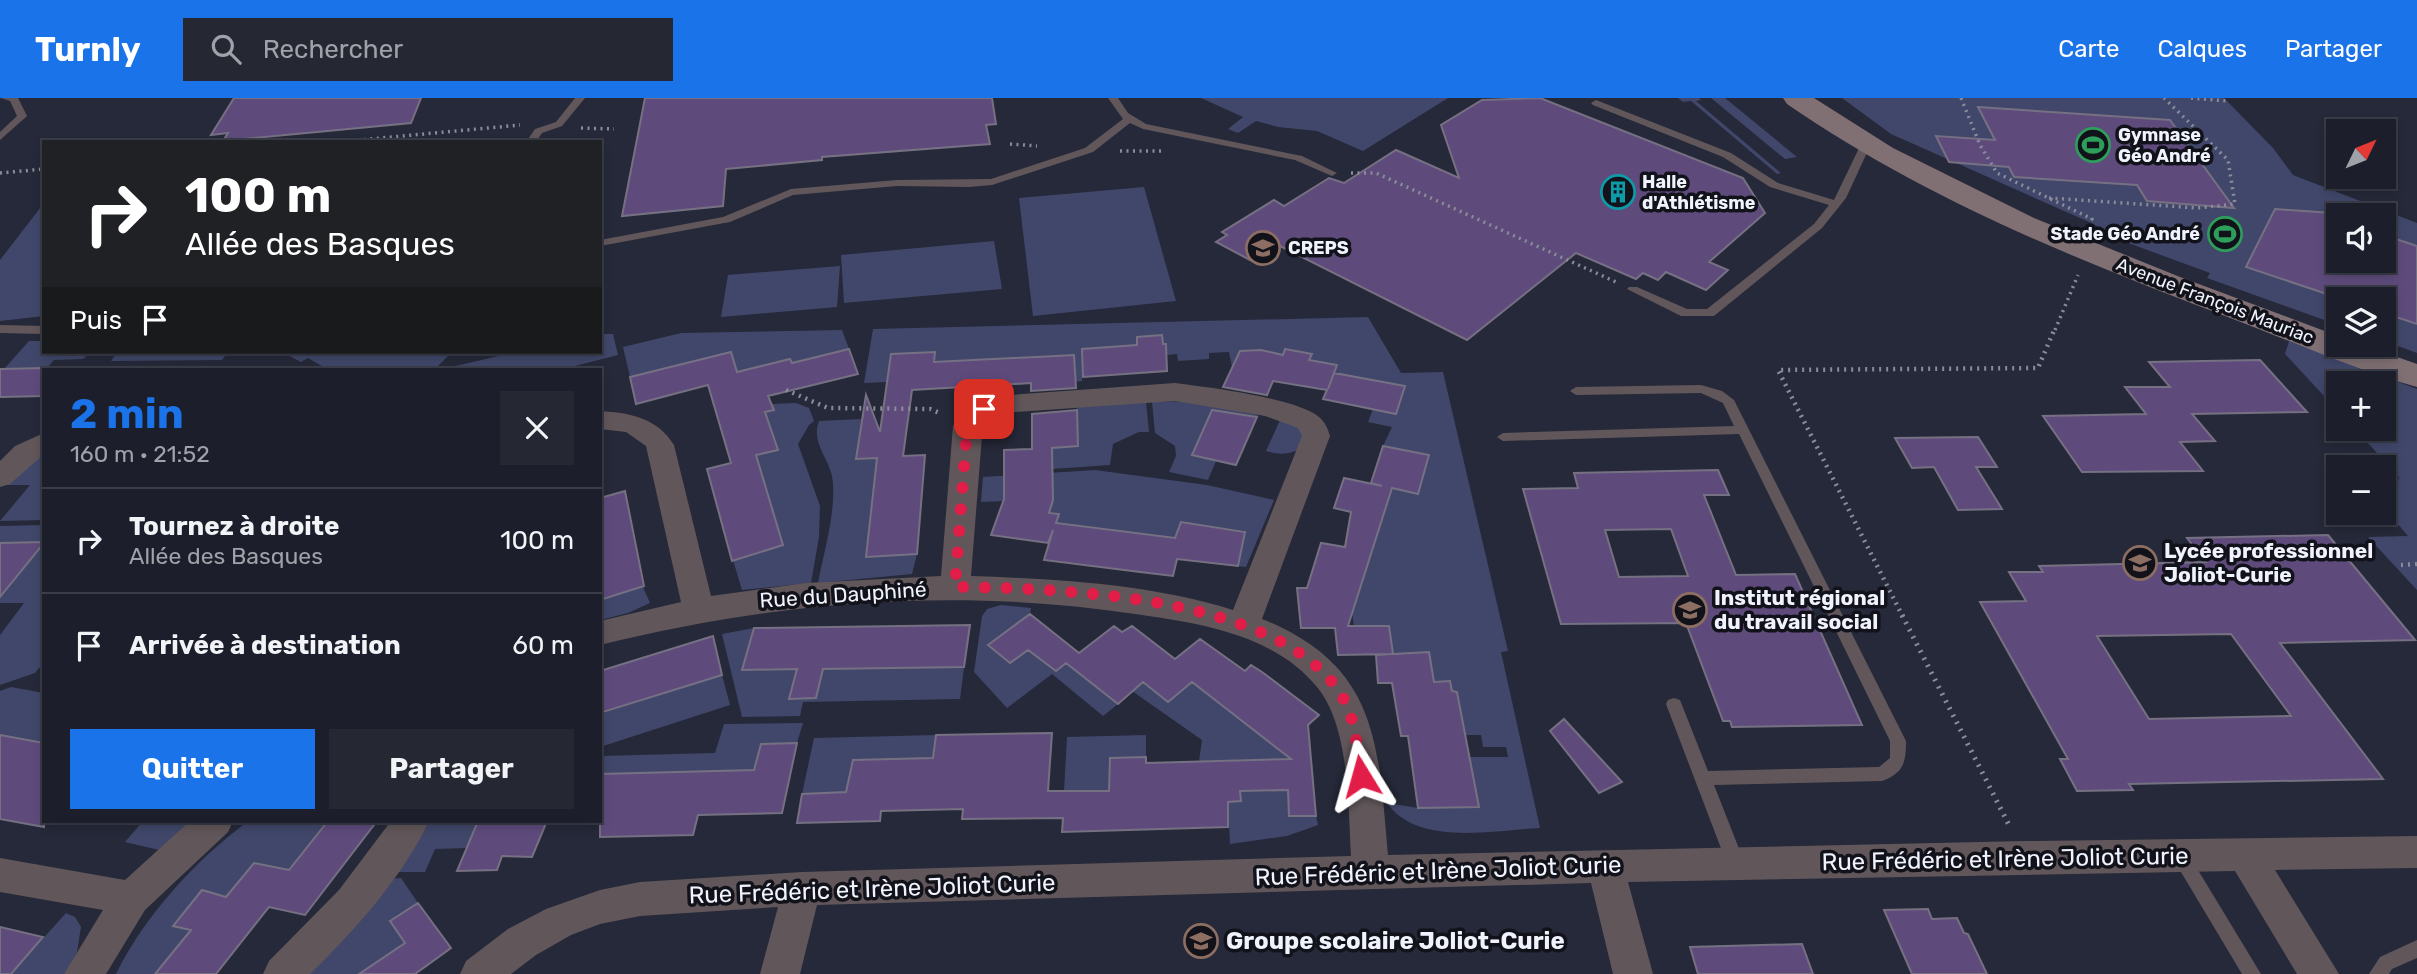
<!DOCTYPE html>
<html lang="fr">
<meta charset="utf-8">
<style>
:root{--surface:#1c1f2b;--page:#252733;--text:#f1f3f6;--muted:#a0a2a9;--line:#3a3d47;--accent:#1a73e8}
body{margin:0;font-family:Rubik,sans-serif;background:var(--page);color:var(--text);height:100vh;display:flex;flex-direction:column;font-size:26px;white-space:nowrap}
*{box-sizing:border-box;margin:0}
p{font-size:23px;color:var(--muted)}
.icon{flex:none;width:38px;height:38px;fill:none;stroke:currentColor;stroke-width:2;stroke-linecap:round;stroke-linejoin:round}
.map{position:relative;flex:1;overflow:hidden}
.side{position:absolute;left:42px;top:270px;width:560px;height:455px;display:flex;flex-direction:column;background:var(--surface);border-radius:0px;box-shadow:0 4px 10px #0003,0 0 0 2px var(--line)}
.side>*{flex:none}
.top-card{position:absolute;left:42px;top:42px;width:560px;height:214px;border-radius:0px;box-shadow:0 4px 10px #0003,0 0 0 2px var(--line);background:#202124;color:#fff;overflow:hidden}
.needle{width:46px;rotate:47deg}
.controls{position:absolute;left:2326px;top:21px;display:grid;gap:14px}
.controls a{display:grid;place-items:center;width:70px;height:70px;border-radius:0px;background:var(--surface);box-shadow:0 4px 10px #0003,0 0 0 2px var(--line);font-size:35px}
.pin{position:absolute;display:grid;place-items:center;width:60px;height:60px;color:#fff;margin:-30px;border-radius:14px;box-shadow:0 4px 10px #0006}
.me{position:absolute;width:77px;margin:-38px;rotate:352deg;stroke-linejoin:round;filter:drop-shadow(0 0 5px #0008)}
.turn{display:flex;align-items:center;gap:24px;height:147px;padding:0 28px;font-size:32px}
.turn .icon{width:91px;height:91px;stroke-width:2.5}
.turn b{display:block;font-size:49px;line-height:60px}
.then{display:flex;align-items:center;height:66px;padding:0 28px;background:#0003;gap:14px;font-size:26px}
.round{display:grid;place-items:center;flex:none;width:74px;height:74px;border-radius:0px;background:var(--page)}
.overview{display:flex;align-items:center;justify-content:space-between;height:119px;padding:0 28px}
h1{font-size:42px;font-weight:700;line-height:52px;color:var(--accent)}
.action{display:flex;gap:14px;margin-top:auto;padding:14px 28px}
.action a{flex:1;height:80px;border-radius:0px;background:var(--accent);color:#fff;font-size:28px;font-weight:700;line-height:80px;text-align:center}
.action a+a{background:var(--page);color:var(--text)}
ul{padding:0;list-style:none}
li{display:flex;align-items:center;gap:21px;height:105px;padding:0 28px;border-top:2px solid var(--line)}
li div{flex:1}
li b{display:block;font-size:26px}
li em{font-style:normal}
header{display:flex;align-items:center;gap:42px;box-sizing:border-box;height:98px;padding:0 35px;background:var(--accent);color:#fff}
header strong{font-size:33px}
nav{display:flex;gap:38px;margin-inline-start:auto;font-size:24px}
.search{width:490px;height:63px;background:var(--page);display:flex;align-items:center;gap:18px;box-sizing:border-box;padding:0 24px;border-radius:0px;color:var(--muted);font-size:26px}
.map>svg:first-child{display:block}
</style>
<header>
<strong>Turnly</strong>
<div class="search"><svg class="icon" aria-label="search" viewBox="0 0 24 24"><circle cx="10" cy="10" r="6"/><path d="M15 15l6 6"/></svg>Rechercher</div>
<nav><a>Carte</a><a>Calques</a><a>Partager</a></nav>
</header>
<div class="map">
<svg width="2417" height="876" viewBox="0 0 2417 876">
<rect width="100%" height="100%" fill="#262939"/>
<path fill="#40476a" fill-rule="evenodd" d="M1201,0h247l-85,53 -46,-20 -39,-4 -22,-6 -18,12 -10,-4 15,-12z
M1678,0h21l2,2 -5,1 85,72 -4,1 -86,-73 -8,1z
M1711,0h14l72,59 -12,2z
M1842,0h382l49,50 20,27 124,48v130l-33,-12v-42h-46v26l-131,-47 3,-5 -79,-29 -42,-22 -198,-88zM2338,117h46v46h-46z
M1144,89l32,114 -143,15 -14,-118z
M44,105v113l-44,5v-61z
M994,143l8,48 -158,14 -3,-48z
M840,168l-3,41 -116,10 7,-42z
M1368,219l33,56 42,-1 65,279 -7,1 39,176c-47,2 -122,19 -153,-25l31,5 61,-2 -9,-49h38l-2,-10h-23l-2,-12h-16l-8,-43 -5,-1 -2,-10 -16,1 -5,-30 -36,2 -5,-28h-34l-6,-39 43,-99 27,6 11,-38 -46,-10 9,-19 -24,-5 5,-13 32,-23 -71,-13 2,-8 -27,-5 2,-6 -26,-5 -2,6 -28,-6 -13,26 -9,-2 -4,-21 -20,1v6l-31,2 -1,-7 -10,1 -6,-20 -24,2v9l-55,3v32l-21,2v-28l-127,7v-10l-42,2 -5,28 -23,1 9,-54z
M842,232l7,19 -57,14 -3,-4 -52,13 -6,-19 -101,24 -7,-30 58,-14z
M600,236h13l5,21 -55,14h-120l72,-17h85z
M29,243h15v11h184l-6,8 -111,1 5,-7 -28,1 -5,4 -29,1 -7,8 -43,1z
M2289,243l128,48v201l-49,-53 40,-1 -18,-21 9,-38 -44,-48h29v-46h-46v28l-53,-57z
M282,254h170l-17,17h-108l-19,-11 -7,4z
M1190,303l68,14 -2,4 -44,-8 -20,44 24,6 -8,19 -39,-8 7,-16 -1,-10 -20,-13 -3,-31z
M1146,304l3,30h-10l-26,12 -3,21 -58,4v-21l26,-2 -1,-40z
M796,305l13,5 5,13 -5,4 -11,19 22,62 -1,31 -8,46 -69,7 -9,-30 50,-15 -27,-90 22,-6 -13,-37 9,-2 -3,-6z
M861,321l-5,40 22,-2 -12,100 51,-3 -5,20 -94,9c6,-32 17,-67 15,-99 0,-23 -23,-39 -14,-63z
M1280,322l13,2 11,12 -1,13c-13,8 -23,8 -37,4z
M44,352v35l-3,3 3,1v31l-44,1 30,-36h-25z
M1095,372l112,15 67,15 -28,67 -8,-1 7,-35 -64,-9 -6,16 -119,-14 3,-9 -55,-14 -23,1 2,-25z
M44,427v17l-44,1v-17z
M44,445v119l-9,11 -35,12v-50l24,-32h-24v-5z
M643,489l7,16 -22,10 -28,7v-20z
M1001,507l30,3 -1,6 -42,32 22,17 24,-18 19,15 -5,5 8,6 36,-28 26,61 -15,12 -51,-42 -45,34 -33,-36 8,-56 5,-7z
M754,530l-11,41h54l-7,30 26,-1 7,-29 141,-2 -4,32 -157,3 -3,14 -58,1 -20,-83z
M1208,572l95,59 8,29 -112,3 3,-21 -70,-49 12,-8 24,19z
M722,577l8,30 -130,42v-33z
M11,589l33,6v76l-44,-34v-44z
M803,625l-6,20 -36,1 -12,48 -149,-18v-18l115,-3 9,-29z
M936,637l-8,54 -83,11 -30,-6h-13l12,-56z
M1146,637v22l-36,1 -2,50 -30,1v-18h-14l3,-54z
M1288,692l1,26h27l2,9 -31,11 -57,8 -2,-42 13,-1 -1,-10z
M143,723h52l-36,29 -34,-8z
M248,723h80l-16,21 18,3 -112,90 -63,39h-39c29,-59 79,-113 132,-153z
M429,723h49l-11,27 -32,1 -10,23h-31z
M401,780l17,25 -27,18 14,22 -46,31h-58l86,-95z
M66,815l9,4 6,10 -4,25 -11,22h-55z"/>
<path fill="#5e4b7c" stroke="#767083" stroke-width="2" fill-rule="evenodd" d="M234,0h187l-10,25 -188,18 5,-8 -17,2z
M645,0h347l4,26 -10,1 4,19 -168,13v3l-96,9 -3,37 -101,10z
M1540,0l203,80 22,35 -56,49 19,8 -22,20 -40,-18 -8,8 -15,-7 -7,6 -60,-26 -109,87 -189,-95 -26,16 -36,-19 11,-7 -5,-3 52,-32 10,6 45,-28 15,5 52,-33 63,28 -18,-53 41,-25z
M1978,9l192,13 64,88 -87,-7 -10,-16 -123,-8 -5,-10 -60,-5 -13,-26 59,4z
M2275,111l72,5 -9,1v46h46v-26l33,11v78l-33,-11v-14h-42l-96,-32z
M1162,237l1,9h3l1,27 -84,6 -1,-28 55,-4v-8z
M849,251l9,25 -90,22 6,14 -9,2 13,38 -22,5 27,90 -51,16 -25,-92 24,-6 -23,-78 -72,19 -6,-27 101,-25 6,20 53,-13 2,4z
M1285,251l27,5 -3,6 28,5 -9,24 6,-16 71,13 -9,28 -73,-15 4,-9 -54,-9 -6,14 -44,-8 17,-36 21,-1 22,5z
M935,254l-1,10 140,-7 2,33 -45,3v-8l-119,7 -9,66 22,-1 -8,99 -51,3 11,-99 -21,1 10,-64 14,37 11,-78z
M2260,262l47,52 -115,2 23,27 -35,1 23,29 -121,1 -39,-56 103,-2 -21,-27h45l-21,-25z
M44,270v28l-44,1v-28z
M1077,312l1,36 -26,2 1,52 -4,13 10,1 -3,9 119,15 6,-16 64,10 -7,34 -61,-7 -4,17 -33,-4 -96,-12 9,-30 -5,13 -57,-8 13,-36v-49l28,-1v-35z
M1212,312l45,7 -21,48 -44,-10z
M1978,339l19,30h-21l26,42 -44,1 -24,-43 -22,1 -17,-30z
M1383,348l46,9 -11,39 -26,-6 -44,138h41l4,28 -55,1 -3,-27h-34l-4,-40h10l14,-45 24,4 6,-35 -17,-4 10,-30 38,8 -11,-3z
M1718,372l11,25h-25l32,80 59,-1 67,151 -130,2 -2,-6h-7l-37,-98 -125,1 -38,-135 55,-1 -4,-15zM1671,431l17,47 -69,1 -14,-47z
M625,393l19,95 -44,14v-102z
M2328,437l87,105 -135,3 103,136 -254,5 4,6 -56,1 -17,-32h8l-88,-157 46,-1 -17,-29h34l-4,-6 167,-4 -19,-24zM2231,536l60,82 -142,3 -52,-83z
M44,444v1l-44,54v-54z
M1030,516l49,39 35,-27 8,6 10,-6 43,33 25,-20 45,32 6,-6 11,7 57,43 -11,10 8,91h-27l-1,-26 -48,1 1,10 -13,1v25l-166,5 1,-14 -101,1 1,-10 -82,2 -1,10 -83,2 5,-29 44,-2 7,-32 80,-2 3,-23 116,-2 -4,58h61l1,-33 36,-1v6l145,-4 -99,-77 -24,20 -25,-20 -25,22 -52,-41 -10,8 -28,-21 -18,13 -22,-18z
M970,527l-6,42 -141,2 -7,29 -27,1 8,-30 -55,1 12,-42z
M713,538l9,39 -122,38v-42z
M1429,554l5,30 16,-1 2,10 5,1 22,115 -61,1 -10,-72h-7l-9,-53h-14l-2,-28z
M1564,621l58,63 -23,11 -49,-62z
M0,637l44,8v84l-44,-8z
M797,645l-15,70 -84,2 -5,20 -93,2v-63l154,-4 7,-26z
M328,723h49l-72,94 -36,-8 -53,67h-61l36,-44 -18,-4 29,-36 24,7 28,-34 35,7z
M478,723h69l-15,36 -30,-1 -5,14 -40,1z
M418,805l33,45 -36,26h-56l46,-31 -15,-22z
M1928,811l4,10 25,-1 7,15 4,1 19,40h-75l-28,-64z
M0,829l43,10 -32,37h-11z
M1802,846l11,30h-115l-8,-27z"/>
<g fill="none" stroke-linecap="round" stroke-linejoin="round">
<path stroke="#898c99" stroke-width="3.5" stroke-dasharray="2 4.5" stroke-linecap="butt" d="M1961,0l19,47 17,28 95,46 -3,3
M2191,0l36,3
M581,30l33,1
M338,44l182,-17
M1010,46l27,2
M1120,53h43
M0,75l44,-4
M1351,75h25l240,109
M2049,100l149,10 37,-4 -7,-44 -64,-62
M2055,232l23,-55"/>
<path stroke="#898c99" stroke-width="4.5" stroke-dasharray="2 5" stroke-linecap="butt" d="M786,292l42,18 102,1 12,5
M2401,467l16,-1
M1903,519l-125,-247 260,-2 17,-40"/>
<path stroke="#898c99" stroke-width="5" stroke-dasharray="2 6" stroke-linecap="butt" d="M1902,517l108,212"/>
<path fill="#61575a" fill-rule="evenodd" d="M1,0h17l9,18 -27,24v-8l17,-16 -7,-15z
M575,0h10l-23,28 -20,7 -6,9h-10l9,-13 21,-7z
M1108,0h10l10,15 18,11 156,32 35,17 -5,3 -37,-16 -152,-31 -13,-6 -37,29 -101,33 -23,2 -72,-1 -104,9 -63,27 -130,24v-6l123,-23 68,-28 106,-9 94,-1 94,-31 38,-29z
M1596,2l135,53 47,30 56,17 27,-56 5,-3 5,3 -25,54 -24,30 -108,88h-33l-54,-27 2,-2h8l50,22h20l107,-85 15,-19 -59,-18 -47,-30 -130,-52 -2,-2z
M0,227l44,1v8l-44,-1z
M1701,287l21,6 12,9 172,341c0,21 -2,32 -24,40l-168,4 31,79 -3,5 -6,3 -6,-3 -3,-5 -61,-160 2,-4 6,-2 6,2 28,71 171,-4 11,-9v-17l-151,-307 -236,7 -6,-4 6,-4 231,-7 -11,-23 -22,-10 -125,2 -6,-4 6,-4z
M2181,751l6,3 74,122h-19l-67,-112 -3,-5 3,-5z
M2417,842v18l-25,11 -3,5h-20l11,-17z"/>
<path fill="#61575a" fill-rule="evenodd" d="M1175,285c31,4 122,15 144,34 6,5 9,12 11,19l-68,183c117,47 116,125 126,236l637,-14 392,-5v32l-142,2 64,104h-42l-62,-103 -607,11 25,92h-40l-22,-91 -774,22 -17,69h-40l18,-67 -138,9 -40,8 -29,11 -35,20 -25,19h-51l6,-13 42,-32 38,-20 54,-19 40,-8 162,-10 549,-16c-3,-50 -1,-129 -34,-169 -43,-53 -119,-64 -182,-73 -180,-27 -358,-13 -535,31v-24l81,-19 -35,-156 -20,-14 -26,-3v-18c31,2 57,7 74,34l37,151 95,-13 135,-7 12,-150 10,-15 33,-15zM1175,303l90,15 33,12 4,8 -69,174c-83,-26 -175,-31 -262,-34l12,-153 18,-10z
M44,335v21l-34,30 -10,3v-26l15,-15z
M190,723h43l-5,11 -83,78 -39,64h-42l39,-64 -103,-18v-34l125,22z
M391,723h38c-27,57 -74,109 -119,153h-47l6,-13 70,-71z"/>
<path fill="#807074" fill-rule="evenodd" d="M1783,0h31l79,50 141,70 146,59 158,59v9h25l54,19v23c-62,-17 -123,-45 -184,-68 -156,-59 -308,-120 -446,-215z"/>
</g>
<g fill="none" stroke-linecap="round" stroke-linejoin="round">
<path stroke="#e11d48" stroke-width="12" stroke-dasharray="0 21.6" d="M984,311l-11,8 -6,9 -12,161c105,1 323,9 385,106 16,25 17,55 21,83"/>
</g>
<defs>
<g id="stadium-ring" transform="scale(1.75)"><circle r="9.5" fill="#11121a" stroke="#2e9e5b" stroke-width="1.5"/><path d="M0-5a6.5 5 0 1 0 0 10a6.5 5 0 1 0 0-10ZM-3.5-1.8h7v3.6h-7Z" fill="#2e9e5b"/></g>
<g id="building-ring" transform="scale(1.75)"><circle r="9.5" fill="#11121a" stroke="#0f9aa8" stroke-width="1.5"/><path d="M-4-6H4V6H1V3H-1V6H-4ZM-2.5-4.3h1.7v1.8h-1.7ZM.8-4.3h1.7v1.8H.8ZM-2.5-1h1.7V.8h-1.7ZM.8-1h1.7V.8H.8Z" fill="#0f9aa8"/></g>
<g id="university-ring" transform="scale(1.75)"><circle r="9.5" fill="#11121a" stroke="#8d6e63" stroke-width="1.5"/><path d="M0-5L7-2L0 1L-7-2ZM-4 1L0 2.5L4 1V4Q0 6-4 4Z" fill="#8d6e63"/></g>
<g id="school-ring" transform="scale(1.75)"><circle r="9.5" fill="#11121a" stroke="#8d6e63" stroke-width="1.5"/><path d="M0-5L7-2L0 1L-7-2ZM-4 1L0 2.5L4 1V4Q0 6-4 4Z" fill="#8d6e63"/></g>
</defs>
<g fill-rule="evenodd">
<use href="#stadium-ring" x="2093" y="47"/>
<use href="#building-ring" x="1618" y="94"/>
<use href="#stadium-ring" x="2225" y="136"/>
<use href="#university-ring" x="1263" y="150"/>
<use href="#school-ring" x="2140" y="465"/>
<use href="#university-ring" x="1690" y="512"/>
<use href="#school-ring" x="1201" y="843"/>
</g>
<g text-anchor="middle" stroke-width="7" stroke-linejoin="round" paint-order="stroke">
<g font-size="18" font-weight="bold" fill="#f0f3fd" stroke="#11121a" text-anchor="start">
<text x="2118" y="43">Gymnase<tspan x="2118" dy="21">Géo André</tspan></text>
<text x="1642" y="90">Halle<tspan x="1642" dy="21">d'Athlétisme</tspan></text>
<text x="2200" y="142" text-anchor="end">Stade Géo André</text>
<text x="1288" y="156">CREPS</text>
</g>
<g font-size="18" fill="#f0f3fd" stroke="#11121a">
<text transform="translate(2215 203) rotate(21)" y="6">Avenue François Mauriac</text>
</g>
<g font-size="21" font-weight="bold" fill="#f0f3fd" stroke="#11121a" text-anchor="start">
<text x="2164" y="460">Lycée professionnel<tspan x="2164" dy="24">Joliot-Curie</tspan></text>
<text x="1714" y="507">Institut régional<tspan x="1714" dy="24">du travail social</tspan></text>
</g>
<g font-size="21" fill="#f0f3fd" stroke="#11121a">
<text transform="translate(843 497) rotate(-4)" y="7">Rue du Dauphiné</text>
</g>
<g font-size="24" fill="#f0f3fd" stroke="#11121a">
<text transform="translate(2005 761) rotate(-1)" y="8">Rue Frédéric et Irène Joliot Curie</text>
<text transform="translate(1438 773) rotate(-2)" y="8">Rue Frédéric et Irène Joliot Curie</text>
<text transform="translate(872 791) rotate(-2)" y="8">Rue Frédéric et Irène Joliot Curie</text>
</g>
<g font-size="24" font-weight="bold" fill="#f0f3fd" stroke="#11121a" text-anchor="start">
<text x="1226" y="851">Groupe scolaire Joliot-Curie</text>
</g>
</g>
</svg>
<div class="controls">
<a><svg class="needle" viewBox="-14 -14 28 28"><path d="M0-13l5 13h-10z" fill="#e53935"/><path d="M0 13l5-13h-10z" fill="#a0a2a9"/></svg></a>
<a><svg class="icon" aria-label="sound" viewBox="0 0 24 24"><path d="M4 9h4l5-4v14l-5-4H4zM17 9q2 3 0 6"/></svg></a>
<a><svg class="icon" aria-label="layers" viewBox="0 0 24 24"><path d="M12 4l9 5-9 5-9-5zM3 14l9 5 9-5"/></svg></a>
<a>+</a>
<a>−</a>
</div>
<div class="pin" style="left:984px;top:311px;background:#d93025"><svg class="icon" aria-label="arrive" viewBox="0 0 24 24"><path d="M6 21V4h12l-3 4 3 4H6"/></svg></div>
<svg class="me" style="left:1361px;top:678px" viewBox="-20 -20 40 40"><path d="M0-17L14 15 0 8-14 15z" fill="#e11d48" stroke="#fff" stroke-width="4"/></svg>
<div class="top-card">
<div class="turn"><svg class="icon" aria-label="right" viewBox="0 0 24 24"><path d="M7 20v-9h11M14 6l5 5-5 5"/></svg><div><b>100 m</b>Allée des Basques</div></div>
<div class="then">Puis<svg class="icon" aria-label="arrive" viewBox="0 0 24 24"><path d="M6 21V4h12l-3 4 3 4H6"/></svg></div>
</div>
<section class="side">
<div class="overview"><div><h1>2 min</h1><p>160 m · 21:52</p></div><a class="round"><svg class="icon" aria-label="close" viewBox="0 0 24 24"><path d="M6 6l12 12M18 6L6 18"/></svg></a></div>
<ul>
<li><svg class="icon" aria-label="right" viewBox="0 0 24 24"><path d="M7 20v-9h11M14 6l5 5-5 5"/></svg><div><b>Tournez à droite</b><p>Allée des Basques</p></div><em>100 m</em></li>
<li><svg class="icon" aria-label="arrive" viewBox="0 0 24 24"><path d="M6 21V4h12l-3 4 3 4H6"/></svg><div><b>Arrivée à destination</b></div><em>60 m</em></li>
</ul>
<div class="action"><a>Quitter</a><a>Partager</a></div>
</section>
</div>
